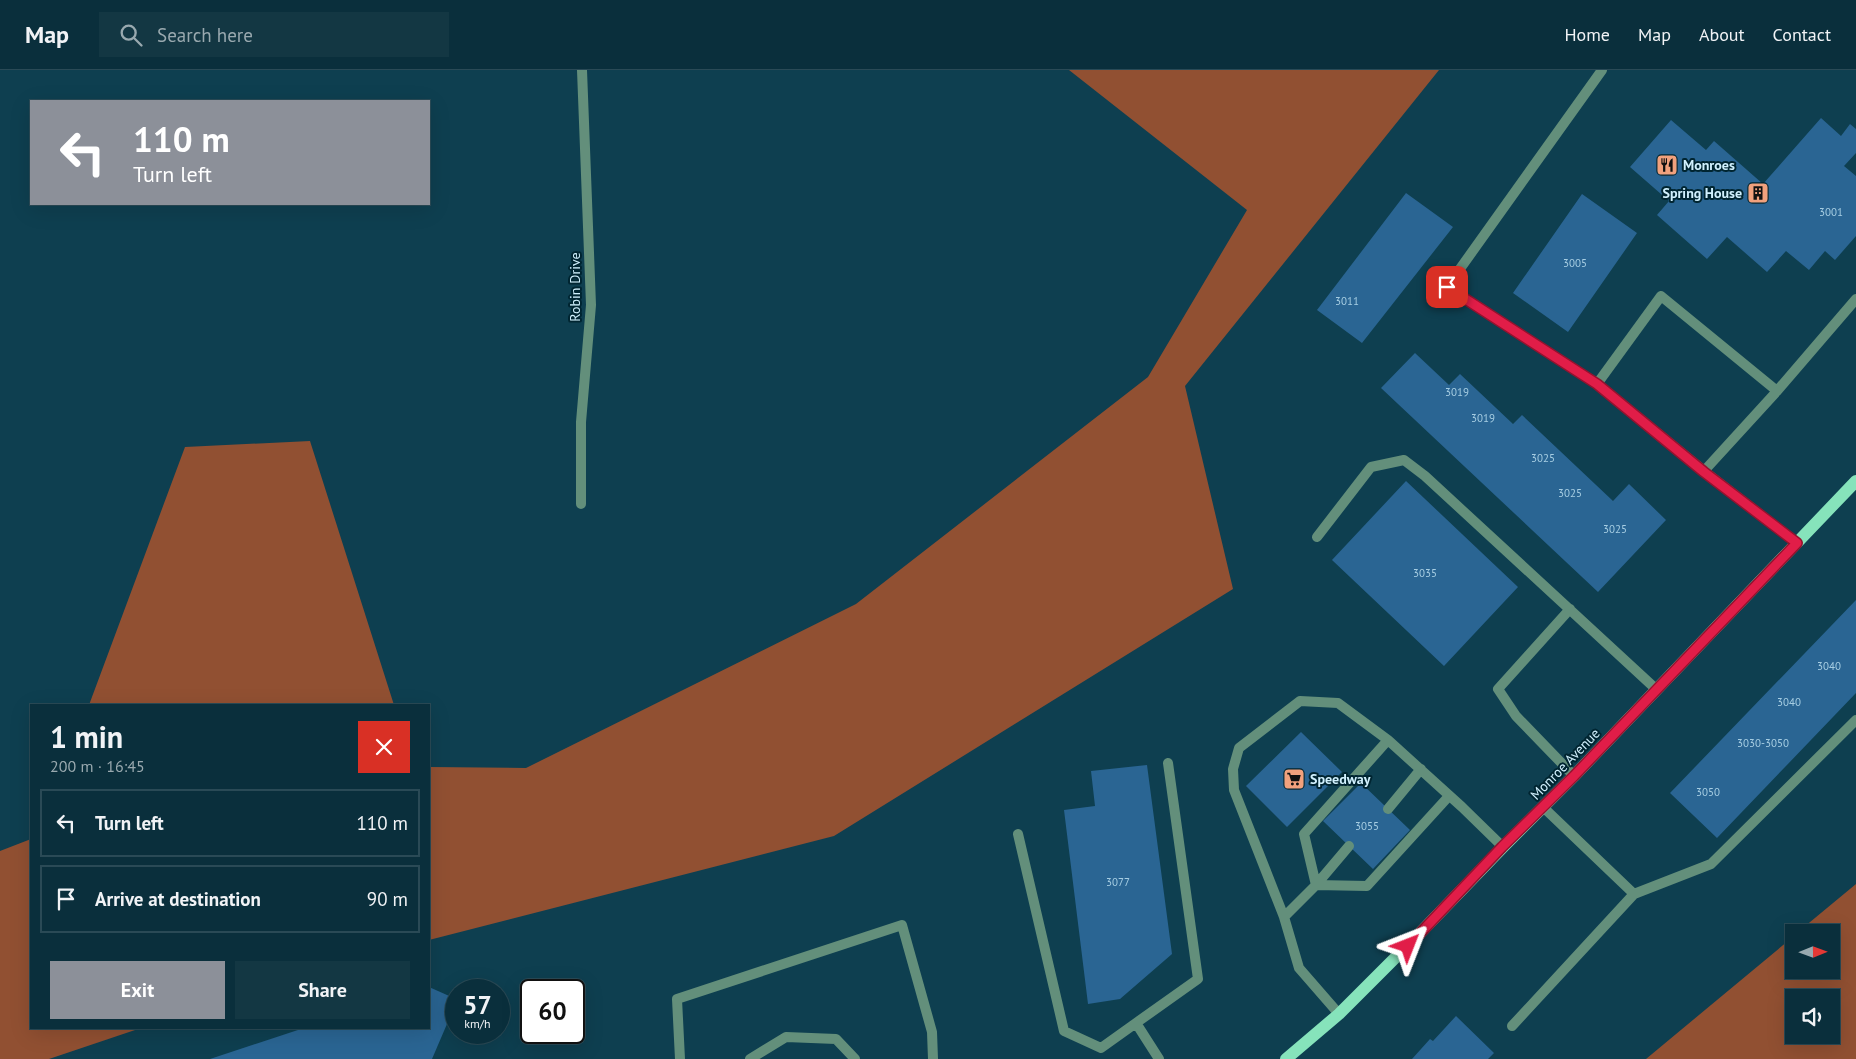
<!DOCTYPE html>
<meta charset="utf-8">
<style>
:root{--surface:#0a2f3c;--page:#133743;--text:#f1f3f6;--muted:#99a9af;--line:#2a4a56;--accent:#8c9099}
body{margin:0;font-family:"PT Sans",sans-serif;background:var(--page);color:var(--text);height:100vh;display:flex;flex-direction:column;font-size:19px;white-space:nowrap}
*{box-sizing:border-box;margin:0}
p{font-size:16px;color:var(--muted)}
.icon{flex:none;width:28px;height:28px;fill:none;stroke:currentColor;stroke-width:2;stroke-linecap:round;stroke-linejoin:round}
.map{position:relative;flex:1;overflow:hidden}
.details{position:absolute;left:30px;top:634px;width:400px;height:325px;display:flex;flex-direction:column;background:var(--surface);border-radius:0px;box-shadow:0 5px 20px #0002,0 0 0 1px var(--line)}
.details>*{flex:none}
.top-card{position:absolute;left:30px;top:30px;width:400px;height:105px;border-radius:0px;box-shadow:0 5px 20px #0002,0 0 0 1px var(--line);background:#8c9099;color:#fff;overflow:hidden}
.needle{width:32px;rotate:89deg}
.controls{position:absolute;left:1785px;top:854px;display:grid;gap:10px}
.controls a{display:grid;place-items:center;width:55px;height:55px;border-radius:0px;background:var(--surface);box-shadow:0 5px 20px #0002,0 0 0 1px var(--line);font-size:25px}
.speed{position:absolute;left:445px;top:909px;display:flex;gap:10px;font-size:25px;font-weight:700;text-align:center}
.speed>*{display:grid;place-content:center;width:65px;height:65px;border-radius:50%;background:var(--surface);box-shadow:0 5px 20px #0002,0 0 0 1px var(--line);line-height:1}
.speed small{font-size:12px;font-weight:400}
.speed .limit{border:2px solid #111;border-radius:8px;background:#fff;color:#111}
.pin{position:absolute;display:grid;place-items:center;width:42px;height:42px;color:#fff;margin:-21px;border-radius:10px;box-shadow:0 2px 8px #0006}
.me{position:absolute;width:55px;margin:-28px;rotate:45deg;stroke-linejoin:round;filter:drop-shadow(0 0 4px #0008)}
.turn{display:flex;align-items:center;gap:18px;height:105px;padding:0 20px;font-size:22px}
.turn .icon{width:65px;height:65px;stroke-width:2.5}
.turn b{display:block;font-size:35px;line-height:42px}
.round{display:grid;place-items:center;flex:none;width:52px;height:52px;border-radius:0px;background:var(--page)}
.summary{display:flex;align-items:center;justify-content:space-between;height:85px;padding:0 20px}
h1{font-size:30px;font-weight:600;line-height:38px}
.primary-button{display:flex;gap:10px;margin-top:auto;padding:10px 20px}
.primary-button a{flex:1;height:58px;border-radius:0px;background:var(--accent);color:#fff;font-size:20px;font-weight:600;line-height:58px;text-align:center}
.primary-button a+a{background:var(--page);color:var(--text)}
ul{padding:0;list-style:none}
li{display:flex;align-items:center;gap:15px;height:68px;margin:0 10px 8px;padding:0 10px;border:2px solid var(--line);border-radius:0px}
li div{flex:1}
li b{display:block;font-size:19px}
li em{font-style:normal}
header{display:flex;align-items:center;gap:30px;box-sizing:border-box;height:70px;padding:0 25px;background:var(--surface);border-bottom:1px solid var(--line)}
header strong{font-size:24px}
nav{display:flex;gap:28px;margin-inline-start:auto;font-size:18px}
.search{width:350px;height:45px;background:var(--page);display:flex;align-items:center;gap:12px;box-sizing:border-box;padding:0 18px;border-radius:0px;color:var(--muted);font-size:19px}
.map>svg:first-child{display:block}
</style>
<header>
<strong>Map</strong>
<div class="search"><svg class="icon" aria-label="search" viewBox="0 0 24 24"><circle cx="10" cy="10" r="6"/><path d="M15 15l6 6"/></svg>Search here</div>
<nav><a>Home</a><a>Map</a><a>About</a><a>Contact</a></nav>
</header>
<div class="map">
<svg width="1856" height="989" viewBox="0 0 1856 989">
<rect width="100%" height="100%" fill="#0e3f50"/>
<path fill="#915032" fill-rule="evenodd" d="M1069,0h370l-254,316 48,203 -399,247 -405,104v-173l97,1 330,-164 292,-227 99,-167z
M310,371l84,264h-305l96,-258z
M31,769v189h110l-92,31h-49v-208z
M1856,814v175h-210l148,-123v34h37v-38h-33zM1794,928h37v37h-37z"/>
<path fill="#2a6593" d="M1821,48l20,18 9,-12 6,5v24l-12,13 12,10v60l-21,24 -10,-9 -16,19 -23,-19 -19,21 -40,-35 -20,22 -50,-44 12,-14 -39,-34 41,-47 35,30 8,-9 49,43z
M1406,123l47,34 -91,116 -45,-33z
M1582,124l55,39 -69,99 -55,-39z
M1415,283l34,32 11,-11 53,50 9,-9 91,86 16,-17 37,36 -68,72 -217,-204z
M1406,411l112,106 -74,79 -112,-106z
M1856,530v93l-139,145 -47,-45z
M1301,662l41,40 -55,55 -41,-41z
M1147,695l25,189 -52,45 -32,5 -24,-194 31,-4 -4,-35z
M1361,713l49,47 -37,39 -50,-48z
M429,917l27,12v4l-24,56h-222l94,-31h125z
M1456,946l38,37 -6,6h-76l18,-20 3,2z"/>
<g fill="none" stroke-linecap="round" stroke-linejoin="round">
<path stroke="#638f7b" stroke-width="10" d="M1602,0l-155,217 150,97 107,87 93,72
M1597,314l64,-88 116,95
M1704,401l73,-80 79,-92
M1317,467l54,-70 33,-7 21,16 232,214
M1570,539l-72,80 18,27 58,60
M1543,737l91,87 77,-30 145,-144
M1388,739l33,-40
M1018,764l46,197 37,17 35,-25
M1349,776l-33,39 51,1 82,-90
M1284,847l32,-32 -12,-51 84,-94 74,67 41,40
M1339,944l-40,-46 -15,-51 -50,-127 -1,-21 6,-21 61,-47 38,2 50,37
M1512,956l122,-132
M680,989l-3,-60 225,-74 30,107 1,27
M750,989l36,-22 50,2 19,20
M1159,989l-23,-36 62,-44 -30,-216"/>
<path stroke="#638f7b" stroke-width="10" d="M581,434v-82l10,-117 -9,-235"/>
<path stroke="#86e3bb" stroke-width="12" d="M1286,989l53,-45 82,-82 82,-85 71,-71 282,-295"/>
</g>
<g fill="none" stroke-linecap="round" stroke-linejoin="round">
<g stroke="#92132f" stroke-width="12">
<path id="route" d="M1408,876l94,-99 72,-71 223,-233 -93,-71 -107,-88 -150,-97"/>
</g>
<use href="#route" stroke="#e11d48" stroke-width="9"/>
</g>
<defs>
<g id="restaurant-square" transform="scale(1.125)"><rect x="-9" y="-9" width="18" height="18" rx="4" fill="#f1a17d" stroke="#002531"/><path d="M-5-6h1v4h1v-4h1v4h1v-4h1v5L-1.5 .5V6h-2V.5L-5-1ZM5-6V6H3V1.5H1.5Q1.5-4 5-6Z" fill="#111"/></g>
<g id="building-square" transform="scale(1.125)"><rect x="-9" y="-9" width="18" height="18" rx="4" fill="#f1a17d" stroke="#002531"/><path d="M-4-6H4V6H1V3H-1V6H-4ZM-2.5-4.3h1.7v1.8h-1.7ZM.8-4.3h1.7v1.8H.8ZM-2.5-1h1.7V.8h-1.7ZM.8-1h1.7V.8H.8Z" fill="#111"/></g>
<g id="supermarket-square" transform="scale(1.125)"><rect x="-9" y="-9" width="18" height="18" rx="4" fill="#f1a17d" stroke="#002531"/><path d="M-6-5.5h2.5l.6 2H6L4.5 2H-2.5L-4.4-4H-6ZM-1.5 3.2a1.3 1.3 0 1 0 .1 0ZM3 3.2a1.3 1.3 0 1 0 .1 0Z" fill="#111"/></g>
</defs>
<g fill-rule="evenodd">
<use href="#restaurant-square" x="1667" y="95"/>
<use href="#building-square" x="1758" y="123"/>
<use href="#supermarket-square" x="1294" y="709"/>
</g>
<g text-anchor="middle" stroke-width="4" stroke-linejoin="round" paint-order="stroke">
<g font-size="11" fill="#a7cee3">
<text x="1831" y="146">3001</text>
<text x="1575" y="197">3005</text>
<text x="1347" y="235">3011</text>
<text x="1457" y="326">3019</text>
<text x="1483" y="352">3019</text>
<text x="1543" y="392">3025</text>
<text x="1570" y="427">3025</text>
<text x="1615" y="463">3025</text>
<text x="1425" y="507">3035</text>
<text x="1829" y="600">3040</text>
<text x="1789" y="636">3040</text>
<text x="1763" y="677">3030-3050</text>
<text x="1708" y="726">3050</text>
<text x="1367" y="760">3055</text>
<text x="1118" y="816">3077</text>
</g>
<g font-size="14" font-weight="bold" fill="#d1f1fe" stroke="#002531" text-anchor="start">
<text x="1683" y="100">Monroes</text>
<text x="1742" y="128" text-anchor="end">Spring House</text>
<text x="1310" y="714">Speedway</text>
</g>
<g font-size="14" fill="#d1f1fe" stroke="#002531">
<text transform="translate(575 217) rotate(-90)" y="5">Robin Drive</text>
<text transform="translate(1565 694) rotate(-46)" y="5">Monroe Avenue</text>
</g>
</g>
</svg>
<div class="controls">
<a><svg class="needle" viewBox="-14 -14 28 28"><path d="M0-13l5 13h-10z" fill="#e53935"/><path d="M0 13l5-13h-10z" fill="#99a9af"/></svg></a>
<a><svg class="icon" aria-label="sound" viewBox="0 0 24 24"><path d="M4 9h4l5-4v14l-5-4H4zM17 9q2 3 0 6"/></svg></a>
</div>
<div class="speed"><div>57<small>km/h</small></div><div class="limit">60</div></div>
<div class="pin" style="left:1447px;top:217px;background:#d93025"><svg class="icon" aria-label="arrive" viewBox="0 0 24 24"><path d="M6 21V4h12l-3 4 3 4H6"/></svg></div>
<svg class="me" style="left:1408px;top:876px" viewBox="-20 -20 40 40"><path d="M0-17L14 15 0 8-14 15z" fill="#e11d48" stroke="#fff" stroke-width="4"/></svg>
<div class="top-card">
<div class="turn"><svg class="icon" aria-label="left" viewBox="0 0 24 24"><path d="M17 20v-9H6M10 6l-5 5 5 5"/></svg><div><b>110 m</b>Turn left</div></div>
</div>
<section class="details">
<div class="summary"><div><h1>1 min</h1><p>200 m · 16:45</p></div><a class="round" style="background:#d93025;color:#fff"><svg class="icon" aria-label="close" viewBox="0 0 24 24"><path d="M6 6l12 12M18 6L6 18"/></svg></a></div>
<ul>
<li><svg class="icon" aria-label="left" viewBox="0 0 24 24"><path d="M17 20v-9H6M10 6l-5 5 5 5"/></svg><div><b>Turn left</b></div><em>110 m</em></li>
<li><svg class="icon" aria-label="arrive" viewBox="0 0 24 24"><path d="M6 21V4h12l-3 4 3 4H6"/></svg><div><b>Arrive at destination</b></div><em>90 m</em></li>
</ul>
<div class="primary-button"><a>Exit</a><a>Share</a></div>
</section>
</div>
